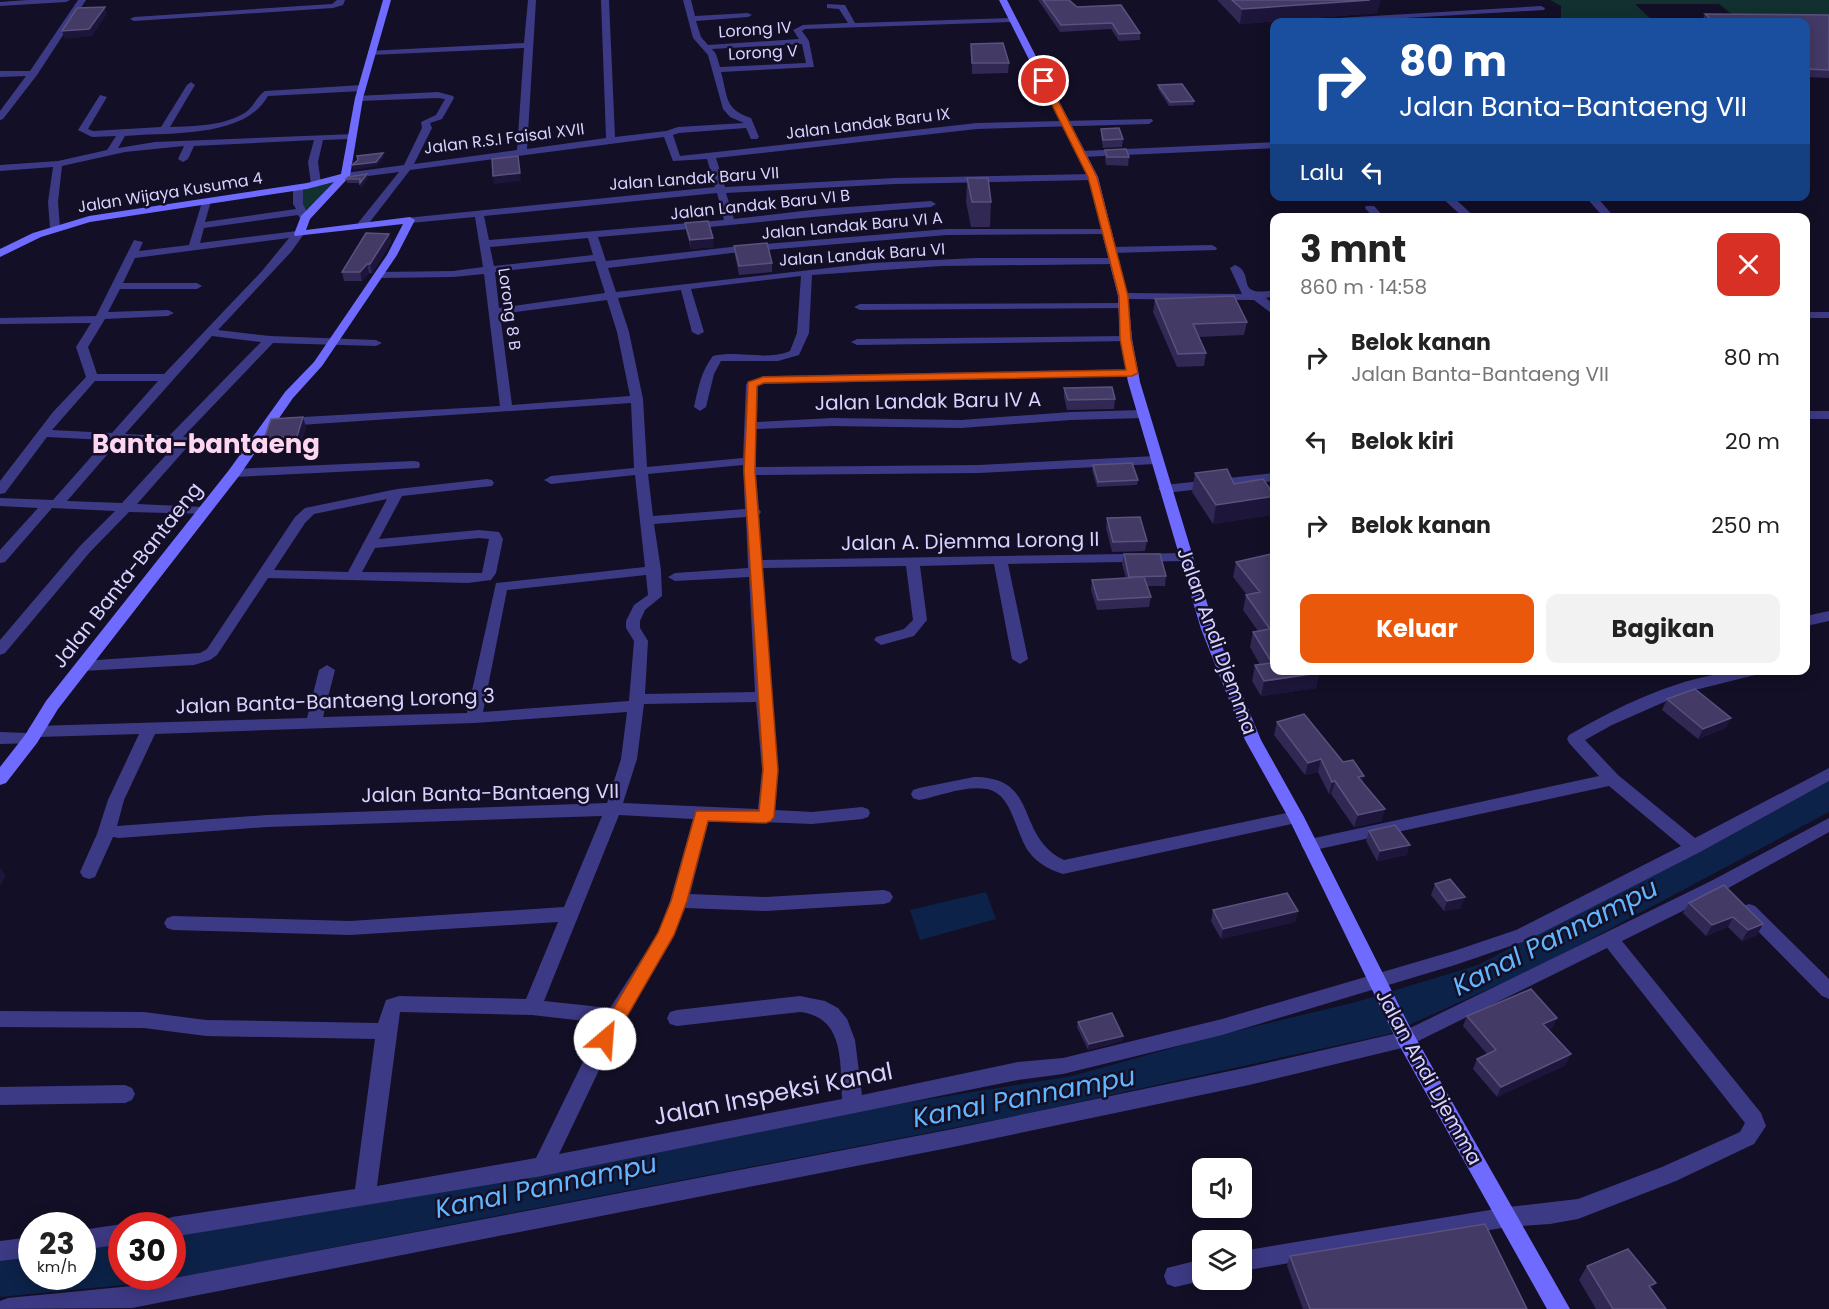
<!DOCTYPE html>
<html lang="id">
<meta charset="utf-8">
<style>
:root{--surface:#fff;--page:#f2f2f2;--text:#222;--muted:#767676;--accent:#ea580c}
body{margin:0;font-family:Poppins,sans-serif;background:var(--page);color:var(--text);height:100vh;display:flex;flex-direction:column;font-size:22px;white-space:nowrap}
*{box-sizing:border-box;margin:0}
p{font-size:20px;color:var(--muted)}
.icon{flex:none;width:33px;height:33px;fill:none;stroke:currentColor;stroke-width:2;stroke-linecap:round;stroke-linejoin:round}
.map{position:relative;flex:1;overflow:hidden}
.details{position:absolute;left:1270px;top:213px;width:540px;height:462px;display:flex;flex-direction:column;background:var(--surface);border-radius:12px;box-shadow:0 3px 15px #0003}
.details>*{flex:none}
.hud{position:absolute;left:1270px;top:18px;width:540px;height:183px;border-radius:12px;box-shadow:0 3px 15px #0003;background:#1a4fa0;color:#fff;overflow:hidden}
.tools{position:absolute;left:1192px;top:1158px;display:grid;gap:12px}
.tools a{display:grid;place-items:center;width:60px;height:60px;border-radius:12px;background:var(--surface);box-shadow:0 3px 15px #0003;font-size:30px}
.speed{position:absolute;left:18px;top:1212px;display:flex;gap:12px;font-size:30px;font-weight:700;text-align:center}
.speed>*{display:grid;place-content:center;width:78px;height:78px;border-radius:50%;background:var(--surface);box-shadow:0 3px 15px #0003;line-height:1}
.speed small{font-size:15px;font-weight:400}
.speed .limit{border:9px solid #d22;background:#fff;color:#111}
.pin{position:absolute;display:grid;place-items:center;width:51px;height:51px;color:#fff;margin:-26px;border:3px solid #fff;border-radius:50%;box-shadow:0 2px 6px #0007}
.me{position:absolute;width:66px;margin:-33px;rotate:27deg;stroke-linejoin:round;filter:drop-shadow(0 0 4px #0008)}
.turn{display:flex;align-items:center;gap:21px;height:126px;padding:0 30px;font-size:27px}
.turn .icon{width:78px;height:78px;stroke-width:2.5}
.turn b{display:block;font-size:42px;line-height:51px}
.then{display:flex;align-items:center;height:57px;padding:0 30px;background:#0003;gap:12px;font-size:22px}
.round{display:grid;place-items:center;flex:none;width:63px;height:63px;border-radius:12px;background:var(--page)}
.head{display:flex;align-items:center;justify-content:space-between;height:102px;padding:0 30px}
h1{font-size:36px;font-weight:700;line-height:45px}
.primary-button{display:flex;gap:12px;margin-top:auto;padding:12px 30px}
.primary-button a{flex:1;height:69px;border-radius:12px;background:var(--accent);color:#fff;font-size:24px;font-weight:700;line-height:69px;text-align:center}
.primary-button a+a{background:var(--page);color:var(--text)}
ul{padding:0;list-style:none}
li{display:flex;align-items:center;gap:18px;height:84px;padding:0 30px}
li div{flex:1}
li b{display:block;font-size:22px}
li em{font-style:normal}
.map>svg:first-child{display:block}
</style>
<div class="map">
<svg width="1829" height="1309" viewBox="0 0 1829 1309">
<rect width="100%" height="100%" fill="#130f26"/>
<path fill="#12302f" d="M1550,0h279v17l-95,-1 -15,-12h-84l19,18h-98l5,-4v-12z
M334,182l-21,24 -7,4 -5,-7 1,-13z"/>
<path fill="#0c2248" d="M1829,781v31l-285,152 -155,70 -369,81 -866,167 -154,15v-38l31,-4 1,21h50l1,-28 38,-6 1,34h50l1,-42 687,-124 212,-34 139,-39 145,-35 122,-37z
M986,892l10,27 -76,21 -10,-30z"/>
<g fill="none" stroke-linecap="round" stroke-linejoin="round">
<path fill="#3d3a85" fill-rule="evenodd" d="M28,0h42l-4,2 -66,4v-4z
M78,0h8l-49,75 -34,44 -3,1v-9l26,-35 -26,1v-6h30z
M337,0h8l-2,5 -10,3 -199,13 -4,-2 4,-2 198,-13z
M528,0h8l-9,149 79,-11 -5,-138h8l6,137 51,-6 12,-4 66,-4 -14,-6 -7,-8 -15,-54 -15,-17 -10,-38h8l4,16 53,-3 4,2 -4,2 -52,4 5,16 7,8 91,-6 -6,-9 10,-5 45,-2 -9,-14 -12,-1v-4l18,1 10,18 157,-5 4,2 -4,2 -207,7 -3,2 7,10 5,26 -93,5c7,25 3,37 30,46l8,19 -2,2h-6l-5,-11 -67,5 -6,2 7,21 297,-33 175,-4 1,2 -4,3 -172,5 -261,29 9,29 170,-9 198,-4 5,3 -5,3 -198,4 -169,9 8,26 86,-10 111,-8 5,3 -5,3c-111,8 -222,21 -333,30l8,24 134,-15 207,-17h163l1,2 -5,3 -159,1 -207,17 -132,16 8,24 256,-29 104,-5h139l5,3 -5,3 -174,2 -129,9 -3,58 -10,22 -21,6h-57l-7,13 -8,33 -6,4 -6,-4c4,-18 7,-36 19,-51 25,-6 54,5 77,-5l7,-18 4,-57 -110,13 13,43 -6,3 -6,-3 -11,-42 -63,8 11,34 14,67 4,68 96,-9 3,-74 17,-8 369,-7 4,1v6l-372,8 -6,2 -1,36 75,-4 129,2 110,-8 72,-2 6,4 -6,4 -72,2 -110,8 -129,-2 -76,3v38l223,-2 177,-9 6,4 -6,4 -177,9 -223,2 3,34 2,3 -2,3 3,45 423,-7 7,4 -7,4 -177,3 20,95 -8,5 -8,-5 -18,-95 -74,2 7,54 -13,16 -33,9 -7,-5 2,-3 28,-8 9,-9 -7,-54 -144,2 16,202 -3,40 37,2 50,-5 6,2 2,4 -2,4 -6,2 -50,5 -103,-4 -19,74 76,3 118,-7 6,2 3,5 -3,5 -6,2 -118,7 -81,-3 -13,32 -50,82 -63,132 283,-55c-2,-36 3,-82 -42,-87l-123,14 -7,-2 -3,-6 3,-6 7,-2 123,-14 25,5 13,7 9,11 8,21 7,55 156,-33 45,-4 159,-39 232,-68 62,-21 165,-84 -72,-60 -299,65 -6,-1 -3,-5 3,-5 6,-1 289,-63 -30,-33 -2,-4 2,-4c59,-34 124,-65 192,-65l-2,4 -72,18 -75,33 -27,15 33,35 77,63 134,-70v13l-129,71 -172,88 -73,25 -233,70 -159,39 -45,6 -476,96 -370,61v-11h-10l2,-6 8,-3 183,-28 20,-150 -169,-3 -62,-8 -144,-1v-16l144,1 62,8 172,3 8,-23 13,-4 127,3 32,-77 -208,13 -177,-5 -6,-2 -3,-5 3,-5 6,-2 177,5 214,-14 38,-91 -335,11 -148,11 -6,-1 -18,40 -6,2 -6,-2 -3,-5 17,-38 11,-34 31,-66 -101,3 -1,6 -37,1v-12l28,1 1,-5 6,-2 272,-8 12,-48 8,-5 8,5 -12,47 144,-4 29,-130 149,-16 -10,-92 -84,9 -7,-4 7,-4 83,-8 -3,-65 -346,23 -6,-4 6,-4 215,-12 -16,-132 -31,3 -74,1 -5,-3 5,-3 74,-1 30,-4 -8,-50 -65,6 -5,-3 1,-2 309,-31 -8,-28 -34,2 -9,-24 -254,33 -44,57h-8v-4l41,-51 -54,7 -5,-3 5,-3 59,-8 18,-37 -1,-6 15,-7 9,-16 -7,-1 -79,3 -4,-3 1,-2 82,-4 15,4 1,2 -12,21 -12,4 2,5 -18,36 103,-14 7,-102 -153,7h-3v-4l156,-8zM802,44l4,19 -86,4 -4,-13 -4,-5zM717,193l7,27 -235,20 -5,-24zM588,238l5,17 -99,11 -4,-19zM595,261l10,32 -106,15 -4,-36zM607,300l10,32 13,64 -118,9 -12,-91zM743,465l2,44 -92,7 -5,-42zM746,517l2,51 -73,5 -7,4 7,4 74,-4 6,115 -110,2 3,-53 -8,-13v-7l5,-11 17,-14 -1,-26 -7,-46zM646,575l2,20 -14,10 -8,16v7l8,13 -5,60 -146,11 24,-122zM756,702l6,68 -4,39 -135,-6 14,-44 7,-55zM627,712l-6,47 -14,44 -340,12 -150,11 7,-26 31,-66 319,-11zM619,815l74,4 -23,82 -12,32 -48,75 -66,-7zM400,1012l132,3 70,8 -66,135 -159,28z
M1541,6l4,2 -1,2 -208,12h-35l4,-2z
M191,82l4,3 -25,42c25,-1 55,-1 76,-15 8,-6 11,-16 19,-21l97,-6 4,3 -4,3 -94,5c-24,43 -100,36 -143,40l-7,12 37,-6 199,-8v4l-3,1 -28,1 -5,22 3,22 -5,3 -5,-3 -3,-22 6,-22 -120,6 -6,13 -5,3 -5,-3 6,-13 -59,6 -63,14 -4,36 2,26 -5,3 -5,-3 -2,-26 5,-35 -53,4v-6l58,-4 49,-11 9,-14 -24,1 -14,-7 22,-35 7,2 -19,32 5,2 68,-4 26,-42z
M1275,142v6l-193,9 -5,-3 5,-3z
M298,185l5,3v16l7,14 -1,2h-8l-3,-5 -94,13 -4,15 97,-12 7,3 -13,18 -73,78 52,6 106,4 6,3 -6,3 -103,-3 -90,94 70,4 6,4 -2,3 -68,-3 -52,59 66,3 5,1 2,3 -2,3 -79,-2 -39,40 -85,101 -5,2v-15l80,-94 35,-35 -63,-3 -47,54 -5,1v-13l38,-42 -38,-2v-8l53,2 53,-60 -59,-3 -42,56 -5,1v-13l53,-69 33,-35 -10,-30 15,-24 -91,1v-6l96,-2 38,-76 9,2 -4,9 50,-6 14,-46 8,2 -6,21 91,-13 -3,-5v-16zM289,238l-27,33 -98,103h-67l-9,-27 17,-28 63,-3 6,-3 -6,-3 -60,2 12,-23h77l5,-3 -5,-3h-74l12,-25zM212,336l49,6 -92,94 -44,-2zM95,381h63l-46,52 -60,-3zM119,441l57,3 -54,59 -55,-2z
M1440,196h12l24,22h-12z
M1585,196h11l19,22h-11z
M1366,206h8l11,12h-11l-9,-10z
M1212,245l5,3 -1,2 -104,3 -5,-3 5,-3z
M1235,265c22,9 -3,33 40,25v6l-9,2 9,8v10l-21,-16 -131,-1 -5,-3 5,-3 119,1 -12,-26z
M1124,303l6,3 -2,2 -268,2 -6,-3 6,-3z
M1806,312h23v6h-23z
M1126,336l4,1v4l-273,4 -6,-3 6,-3z
M1806,411h23v8h-23z
M414,461l5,1 1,3 -1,3 -185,9 -6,-4 6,-4z
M1275,473v8l-110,12 -7,-4 7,-4z
M487,479l5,1 2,3 -2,3 -90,10 -23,43 100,-9 20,2 4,7 -7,34 -5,7 -23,3 -200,-5 -51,77 -7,5 -16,5 -112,6 -8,-5 8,-5 118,-8 7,-4 88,-132 10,-9 92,-19zM387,499l-39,73 -74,-2 31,-47 9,-9zM479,538l10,1 -7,34 -120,-1 13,-24z
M1829,611v10l-23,5v-10z
M974,777c67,0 40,59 90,83l232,-49 6,2 2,4 -2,4 -6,2 -233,51c-13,-4 -26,-11 -34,-22 -14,-19 -16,-58 -42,-63 -22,-4 -47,7 -68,11l-6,-2 -2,-4 2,-4 6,-2z
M1829,818v14l-106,59 -101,50 139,172 5,13 -12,18 -78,37 -98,38 -28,5 -42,3 -266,44v-20l266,-44 70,-8 84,-32 78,-35 5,-9 -138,-175 -201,99 -157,38 -296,62 -821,161 -132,1v-8l8,-3 124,-12 400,-76 421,-81 296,-62 153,-35 309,-151z
M1749,904l6,2 74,73v20l-7,-3 -79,-80 -3,-5 3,-5z
M125,1085l7,3 3,6 -3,6 -7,3 -125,2v-18z
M122,1224l4,2h-4v18l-40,6v-20z
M32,1237v20l-32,4v-20z
M1203,1259v21h3l-31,7 -8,-3 -3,-8 3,-8z"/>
<path fill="#6f6bff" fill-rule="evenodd" d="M383,0h8l-28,98 -13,78 -40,43 -4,11 104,-13 5,3 -18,35 -75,111 -29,32 -54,78 -181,233 -21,34 -31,40 -6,2v-18l25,-32 21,-34 183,-231 56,-78 29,-30 73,-107 16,-31 -108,12 -1,-2 7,-18 33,-34 -27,7 -217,33 -49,15 -41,20v-8l33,-16 56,-17 218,-33 34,-9 14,-76z
M999,0h8l91,177 30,119 4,43 8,43 75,247 46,111 43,77 109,216 157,276h-23l-148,-264 -111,-228 -43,-77 -44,-111 -73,-247 -8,-43 -2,-43 -30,-119z"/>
</g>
<path fill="#312854" d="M1038,0h31l8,7 63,26v7l-21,1 -8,-12 -51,3z
M1217,0h163l-3,13 -137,11z
M1705,14l124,1v63l-23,-1v-55h-102l-2,-1z
M971,44l38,19 -1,10 -36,1z
M1158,85l36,16 -1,4 -24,1 -11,-17z
M1101,129l22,10 -1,8 -19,1 -2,-12z
M1105,150l24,7 -1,9 -22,-1 -1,-7z
M367,174l1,4 -7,10 -1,-5h-13l-1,-4z
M967,178l24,24 -1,25h-19l-5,-25z
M685,223l29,24 -23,2 -5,-18z
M389,234l2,8 -19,31h-3l-7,8h-18l-2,-9z
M734,246l38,17v9l-33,3 -4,-20z
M1155,299l92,23 -3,13 -45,2 7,16 -2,13 -27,1 -24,-55z
M1064,388l51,11 -1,10 -47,1 -3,-13z
M306,427l-6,19 -33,2 -3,-9z
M1093,465l45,15 -1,5 -40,2 -5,-17z
M1195,473l76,42 -58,9 -21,-32z
M1107,518l40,23 -2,10 -33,1 -6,-24z
M1275,553v117l44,3 -3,15 -55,8 -9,-15 3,-16h5l-10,-18 3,-15 5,-1 -15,-21 3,-15h1l-14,-18 3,-15z
M1124,554l42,22 -1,10h-18l4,11 -2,10 -52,3 -6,-20 1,-10 34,-2 -4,-14z
M1667,699l59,29 -28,11 -36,-29z
M1277,722l87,54 -2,6 20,39 -28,6 -23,-33h-2l-11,-22 -13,3 -31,-40z
M1369,831l38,24 -30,6 -11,-20z
M1435,884l26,24 -17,3 -13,-16z
M1724,885l33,50 -15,6 -14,-14 -22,9 -23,-23 6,-10z
M1213,910l85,1 -3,11 -74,17 -10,-18z
M1467,1016l90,2 -5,10 -4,2 18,35 -69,32 -24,-28 4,-10 10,-5 -24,-28z
M1078,1022l45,14 -1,5 -34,9 -11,-23z
M1290,1256l237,53h-224l-16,-43z
M1587,1266l65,24 14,19h-70l-17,-29z"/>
<path fill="#1d163a" d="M1370,0h10l-3,13 -137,11 2,-15z
M105,7l2,7 -15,22 -27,3 -3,-8z
M383,153l1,4 -7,9 -24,4 -1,-5z
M518,156l3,25 -27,3 -1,-8z
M367,174l1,4 -7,10 -1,-5z
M389,234l2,8 -19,31 -2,-9z
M713,238l1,9 -23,2 -1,-9z
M367,264l2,9 -7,8 -2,-9z
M303,417l3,10 -6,19 -3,-10z
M1275,496l-4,19 -58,9 3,-19z
M1319,673l-3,15 -55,8 3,-15z
M1731,718l-5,10 -28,11 5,-10z
M1321,759l-3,13 -13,3 3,-12z
M1364,776l-3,12 -3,-11z
M1335,781l-4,13h-2l3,-12z
M1385,809l-3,12 -28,6 4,-12z
M1410,845l-3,10 -30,6 3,-10z
M0,867l6,9 -6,10z
M1465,897l-4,11 -17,3 3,-10z
M1298,911l-3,11 -74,17 2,-10z
M1733,917l-5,10 -22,9 6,-11z
M1763,924l-6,11 -15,6 6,-11z
M1557,1018l-5,10 -14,6 5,-10z
M1123,1036l-1,5 -34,9 1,-6z
M1571,1054l-5,11 -69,32 4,-10z
M1656,1283l-9,14 2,-11z"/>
<path fill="#433a66" stroke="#5a527e" stroke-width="1.5" d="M1043,0h26l8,7 44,-2 19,28 -21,1 -7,-11 -51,2z
M1232,0h138l-128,9z
M105,7l-16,22 -27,2 15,-23z
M1705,14l124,1v55l-23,-1v-47h-92z
M1003,43l6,20h-37l-1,-19z
M1182,84l12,17 -24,1 -12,-17z
M1119,128l4,11 -20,1 -2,-11z
M1126,149l3,8h-22l-2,-7z
M383,153l-7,9 -24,3 6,-5 -1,-4z
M518,156l2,17 -27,3 -1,-17z
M367,174l-7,9v-4h-14l2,-2z
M967,178h21l3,24h-19z
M708,221l5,17 -23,2 -5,-17z
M366,233l23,1 -19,30h-3l-7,8h-18z
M767,243l5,20 -33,3 -5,-20z
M1234,296l13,26 -54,2 13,29 -28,1 -23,-55z
M1112,387l3,12 -47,1 -4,-12z
M303,417l-6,19 -33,3 7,-20z
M1132,463l6,17 -40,2 -5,-17z
M1227,469l7,15 29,-5 12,17 -59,9 -21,-32z
M1140,517l7,24 -34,1 -6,-24z
M1275,553v117h43l1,3 -55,8 -9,-16 17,-2 -19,-31 17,-3 -24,-34 14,-3 -24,-30z
M1124,554h36l6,22 -37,1z
M1144,577l7,20 -53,3 -6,-20z
M1695,689l36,29 -28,11 -36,-30z
M1304,714l39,48 10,-2 11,16 -6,1 27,32 -27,6 -23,-34 -3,1 -11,-23 -13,4 -31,-41z
M1395,825l15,20 -30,6 -11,-20z
M1450,879l15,18 -18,4 -12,-17z
M1724,885l39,39 -15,6 -15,-13 -21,8 -23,-22z
M1287,893l11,18 -75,18 -10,-19z
M1531,989l26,29 -14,6 28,30 -70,33 -24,-28 19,-9 -29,-34z
M1112,1013l11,23 -34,8 -11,-22z
M1485,1224l42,85h-217l-20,-53z
M1628,1249l28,34 -7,3 17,23h-53l-26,-43z"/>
<path fill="#ea580c" stroke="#983908" stroke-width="1.5" d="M1044,79l4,2 49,96 31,119 3,43 7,34 -6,3 -368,7 -7,3 -2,85 23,299 -4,47 -3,4 -5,2 -58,-2 -21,80 -13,34 -63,109 -6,2 -6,-2 -3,-5 3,-6 59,-100 13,-32 25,-90h63l4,-41 -19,-299 4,-89 15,-5 363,-7 -6,-31 -1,-43 -31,-119 -48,-96z"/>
<g text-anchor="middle" stroke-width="5" stroke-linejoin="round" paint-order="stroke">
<g font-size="16" fill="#d9d4ff" stroke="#130f26">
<text transform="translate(755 29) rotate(-4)" y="6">Lorong IV</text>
<text transform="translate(763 52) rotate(-3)" y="6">Lorong V</text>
<text transform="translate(868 123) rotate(-7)" y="6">Jalan Landak Baru IX</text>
<text transform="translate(504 138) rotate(-7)" y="6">Jalan R.S.I Faisal XVII</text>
<text transform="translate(694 178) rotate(-4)" y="6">Jalan Landak Baru VII</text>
<text transform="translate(170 192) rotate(-9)" y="6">Jalan Wijaya Kusuma 4</text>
<text transform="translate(760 204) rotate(-6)" y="6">Jalan Landak Baru VI B</text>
<text transform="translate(852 225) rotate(-5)" y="6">Jalan Landak Baru VI A</text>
<text transform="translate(862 254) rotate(-4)" y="6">Jalan Landak Baru VI</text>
<text transform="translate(510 309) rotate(82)" y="6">Lorong 8 B</text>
</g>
<g font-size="20" fill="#d9d4ff" stroke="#130f26">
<text transform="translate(928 401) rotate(-1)" y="7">Jalan Landak Baru IV A</text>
<text transform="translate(970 541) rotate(-1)" y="7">Jalan A. Djemma Lorong II</text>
<text transform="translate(127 575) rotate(-52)" y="7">Jalan Banta-Bantaeng</text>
<text transform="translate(1217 641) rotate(70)" y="7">Jalan Andi Djemma</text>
<text transform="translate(335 701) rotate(-2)" y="7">Jalan Banta-Bantaeng Lorong 3</text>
<text transform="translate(490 793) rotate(-1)" y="7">Jalan Banta-Bantaeng VII</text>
<text transform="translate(1429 1077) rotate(61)" y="7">Jalan Andi Djemma</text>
</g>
<g font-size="24" fill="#d9d4ff" stroke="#130f26">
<text transform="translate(773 1094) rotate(-11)" y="8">Jalan Inspeksi Kanal</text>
</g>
<g font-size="26" font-weight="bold" fill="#ffd6f0" stroke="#130f26">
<text x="206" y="453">Banta-bantaeng</text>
</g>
<g font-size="26" font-style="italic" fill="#62b6ff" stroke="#130f26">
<text transform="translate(1555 937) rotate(-27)" y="9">Kanal Pannampu</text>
<text transform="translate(1024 1097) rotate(-11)" y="9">Kanal Pannampu</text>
<text transform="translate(546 1186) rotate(-12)" y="9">Kanal Pannampu</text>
</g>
</g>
</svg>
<div class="tools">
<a><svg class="icon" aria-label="sound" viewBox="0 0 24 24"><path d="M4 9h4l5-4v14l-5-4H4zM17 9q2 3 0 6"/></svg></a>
<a><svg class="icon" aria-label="layers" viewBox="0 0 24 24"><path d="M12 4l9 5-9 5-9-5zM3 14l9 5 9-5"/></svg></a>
</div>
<div class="speed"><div>23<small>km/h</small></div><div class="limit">30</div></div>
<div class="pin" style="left:1044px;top:81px;background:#d93025"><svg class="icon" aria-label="arrive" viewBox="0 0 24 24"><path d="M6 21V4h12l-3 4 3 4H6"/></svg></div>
<svg class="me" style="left:605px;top:1039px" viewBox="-20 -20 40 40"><circle r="19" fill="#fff"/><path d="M0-13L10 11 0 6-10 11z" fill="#ea580c"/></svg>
<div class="hud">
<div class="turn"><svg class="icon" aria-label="right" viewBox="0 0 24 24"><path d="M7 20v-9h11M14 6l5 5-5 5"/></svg><div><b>80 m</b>Jalan Banta-Bantaeng VII</div></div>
<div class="then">Lalu<svg class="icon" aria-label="left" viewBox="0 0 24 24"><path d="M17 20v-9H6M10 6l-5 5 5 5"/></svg></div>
</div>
<section class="details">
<div class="head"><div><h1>3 mnt</h1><p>860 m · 14:58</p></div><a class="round" style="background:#d93025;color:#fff"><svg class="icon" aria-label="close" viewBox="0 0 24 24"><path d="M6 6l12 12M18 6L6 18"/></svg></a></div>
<ul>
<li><svg class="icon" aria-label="right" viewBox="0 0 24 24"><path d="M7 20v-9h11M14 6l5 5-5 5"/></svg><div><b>Belok kanan</b><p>Jalan Banta-Bantaeng VII</p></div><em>80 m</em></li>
<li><svg class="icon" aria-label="left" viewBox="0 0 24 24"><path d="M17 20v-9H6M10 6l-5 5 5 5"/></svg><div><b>Belok kiri</b></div><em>20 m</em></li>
<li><svg class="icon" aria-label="right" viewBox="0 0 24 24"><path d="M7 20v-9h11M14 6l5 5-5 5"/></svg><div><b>Belok kanan</b></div><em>250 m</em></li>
</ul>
<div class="primary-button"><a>Keluar</a><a>Bagikan</a></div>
</section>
</div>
